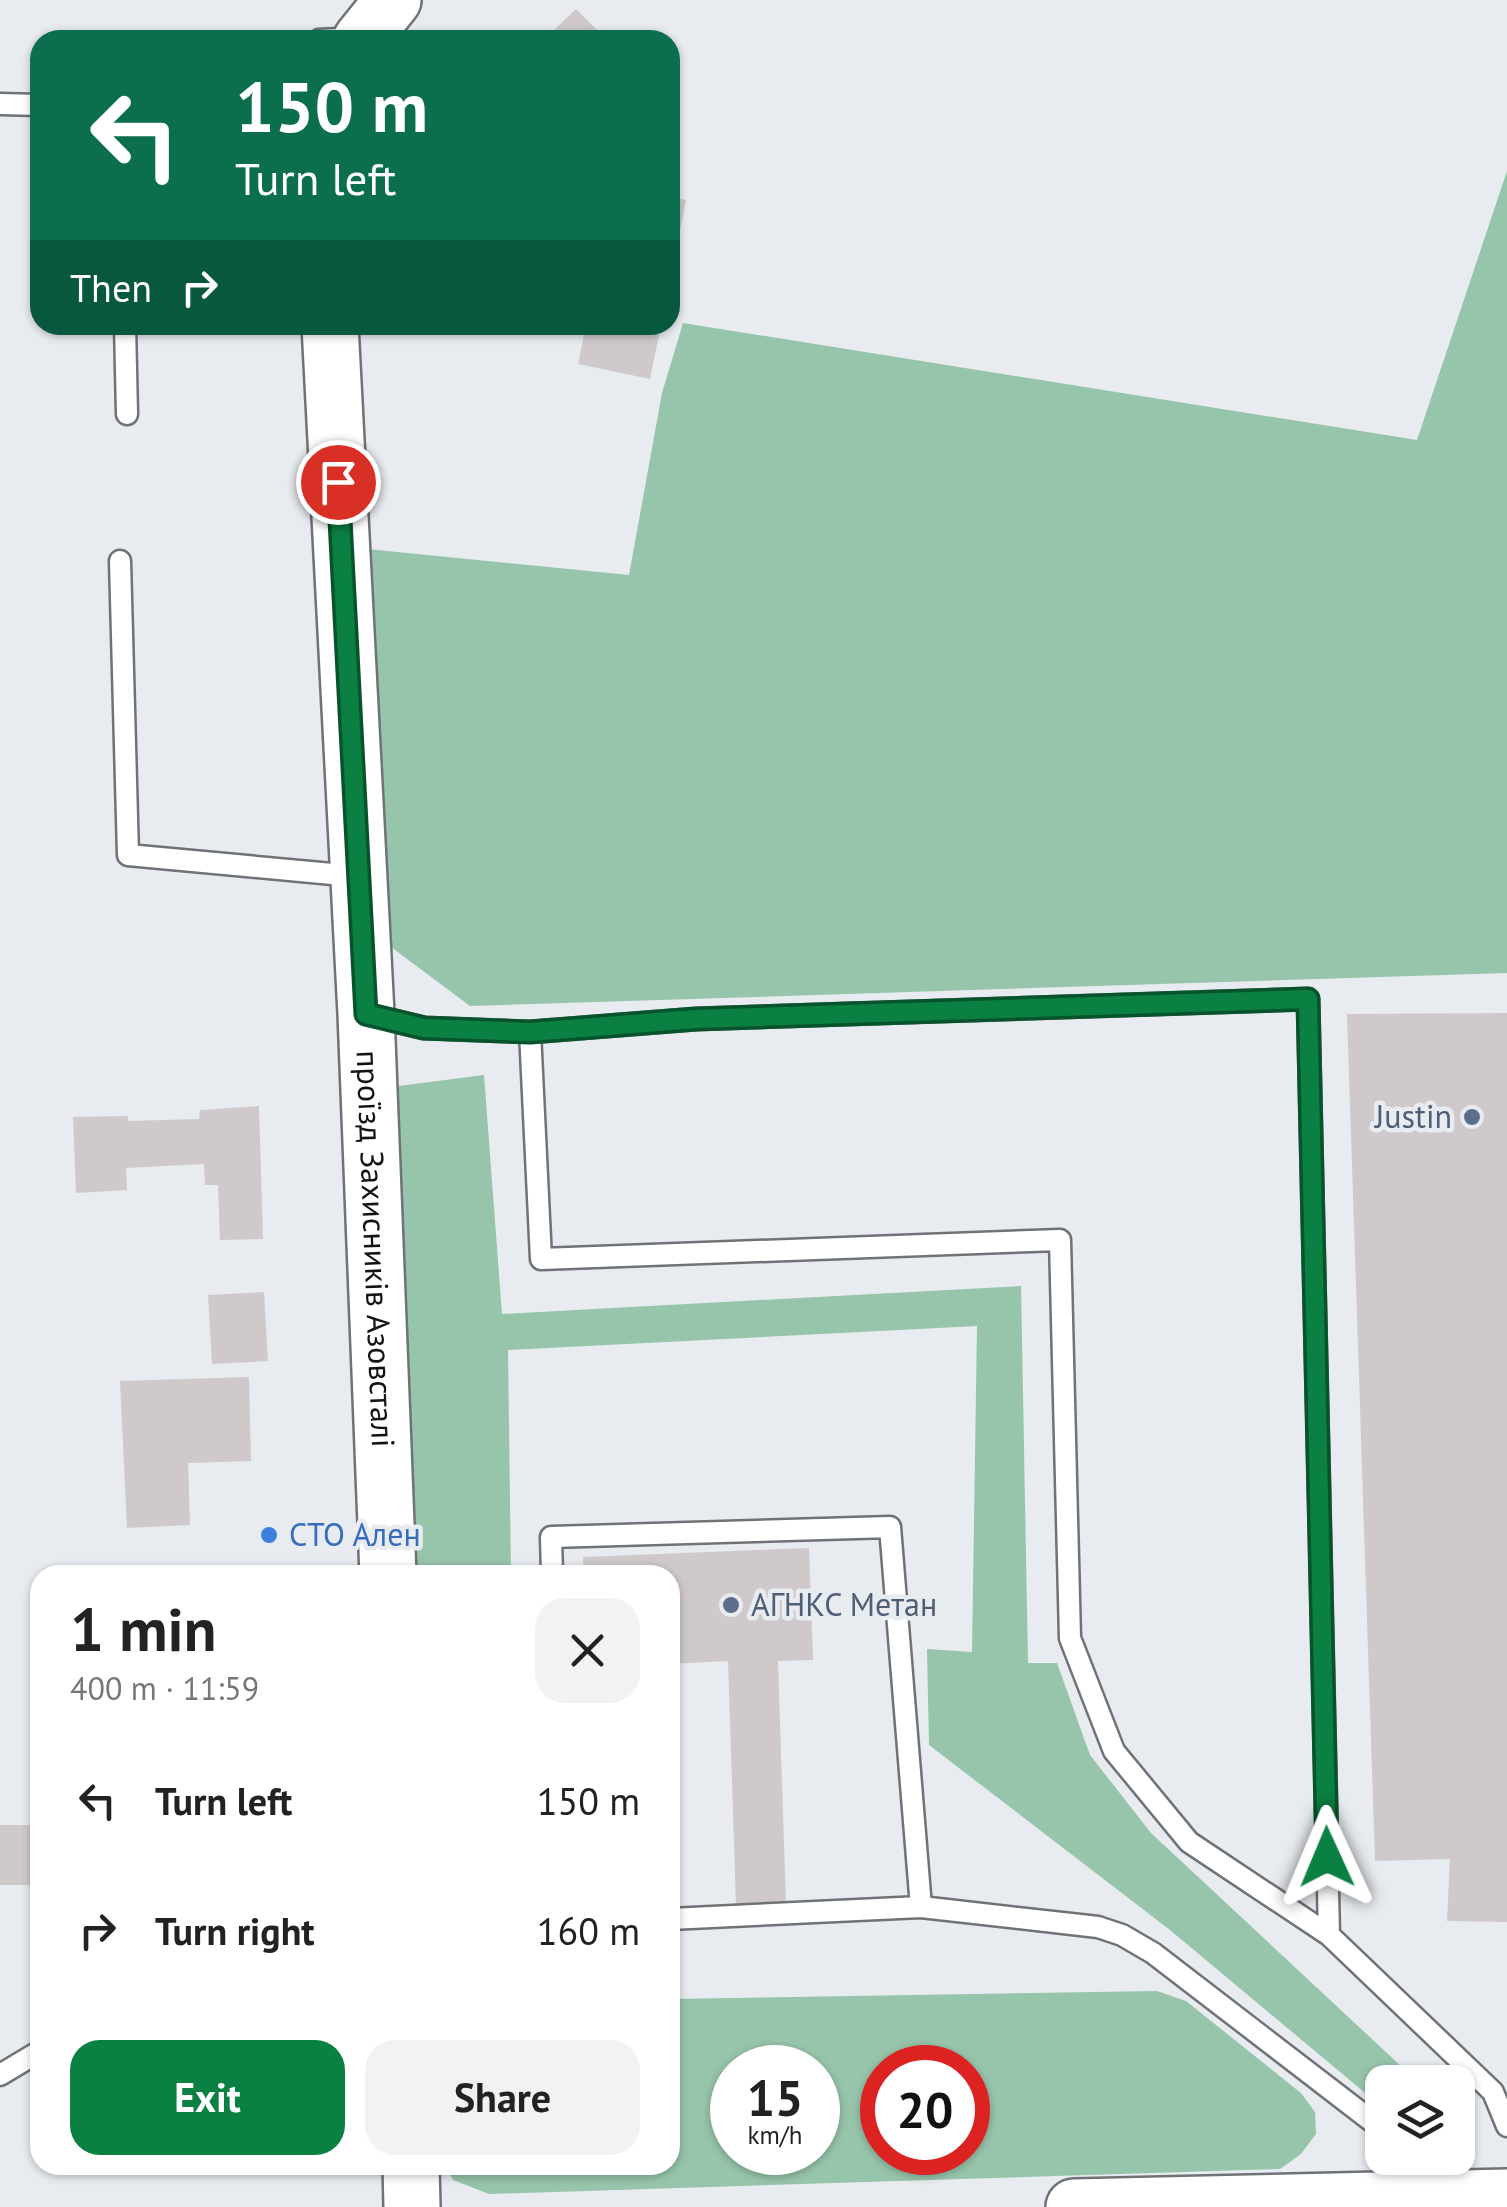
<!DOCTYPE html>
<meta charset="utf-8">
<style>
:root{--surface:#fff;--page:#f2f2f2;--text:#222;--muted:#767676;--accent:#0b8043}
body{margin:0;font-family:"PT Sans",sans-serif;background:var(--page);color:var(--text);height:100vh;display:flex;flex-direction:column;font-size:38px;white-space:nowrap}
*{box-sizing:border-box;margin:0}
p{font-size:32px;color:var(--muted)}
.icon{flex:none;width:55px;height:55px;fill:none;stroke:currentColor;stroke-width:2;stroke-linecap:round;stroke-linejoin:round}
.map{position:relative;flex:1;overflow:hidden}
.panel{position:absolute;left:30px;top:1565px;width:650px;height:610px;display:flex;flex-direction:column;background:var(--surface);border-radius:30px;box-shadow:0 2px 8px #0004}
.panel>*{flex:none}
.banner{position:absolute;left:30px;top:30px;width:650px;height:305px;border-radius:30px;box-shadow:0 2px 8px #0004;background:#0b6e4f;color:#fff;overflow:hidden}
.buttons{position:absolute;left:1365px;top:2065px;display:grid;gap:20px}
.buttons a{display:grid;place-items:center;width:110px;height:110px;border-radius:20px;background:var(--surface);box-shadow:0 2px 8px #0004;font-size:50px}
.speed{position:absolute;left:710px;top:2045px;display:flex;gap:20px;font-size:50px;font-weight:700;text-align:center}
.speed>*{display:grid;place-content:center;width:130px;height:130px;border-radius:50%;background:var(--surface);box-shadow:0 2px 8px #0004;line-height:1}
.speed small{font-size:25px;font-weight:400}
.speed .limit{border:15px solid #d22;background:#fff;color:#111}
.pin{position:absolute;display:grid;place-items:center;width:85px;height:85px;color:#fff;margin:-42px;border:5px solid #fff;border-radius:50%;box-shadow:0 2px 10px #0007}
.me{position:absolute;width:110px;margin:-55px;rotate:359deg;stroke-linejoin:round;filter:drop-shadow(0 0 8px #0008)}
.turn{display:flex;align-items:center;gap:35px;height:210px;padding:0 40px;font-size:45px}
.turn .icon{width:130px;height:130px;stroke-width:2.5}
.turn b{display:block;font-size:70px;line-height:85px}
.then{display:flex;align-items:center;height:95px;padding:0 40px;background:#0003;gap:20px;font-size:38px}
.round{display:grid;place-items:center;flex:none;width:105px;height:105px;border-radius:30px;background:var(--page)}
.summary{display:flex;align-items:center;justify-content:space-between;height:170px;padding:0 40px}
h1{font-size:60px;font-weight:700;line-height:75px}
.primary-button{display:flex;gap:20px;margin-top:auto;padding:20px 40px}
.primary-button a{flex:1;height:115px;border-radius:30px;background:var(--accent);color:#fff;font-size:40px;font-weight:700;line-height:115px;text-align:center}
.primary-button a+a{background:var(--page);color:var(--text)}
ul{padding:0;list-style:none}
li{display:flex;align-items:center;gap:30px;height:130px;padding:0 40px}
li div{flex:1}
li b{display:block;font-size:38px}
li em{font-style:normal}
.map>svg:first-child{display:block}
</style>
<div class="map">
<svg width="1507" height="2207" viewBox="0 0 1507 2207">
<rect width="100%" height="100%" fill="#e8ebf0"/>
<path fill="#97c5ab" fill-rule="evenodd" d="M1507,171v802l-1037,33 -87,-65 -16,-392 262,26 33,-182 21,-70 734,117z
M484,1075l18,239 519,-28 7,377h29l33,92 61,78 267,249h-36v25l-212,-177 -241,-185 -2,-96 45,3 5,-326 -469,24 3,225h-104l-16,-488z
M1157,1991l29,10 115,92 14,19 1,22 -15,20 -21,15 -791,25 -36,-14 -8,-15h225v-166zM732,2068h86v84h-86zM882,2068h86v84h-86z"/>
<path fill="#cfc9cc" d="M576,9l31,31h-47l-8,-8z
M670,197l16,3 -14,71h-2z
M586,325h75l-11,54 -72,-15z
M1507,1013v909l-60,-1 3,-62 -75,2 -28,-847z
M259,1106l4,133 -43,1 -2,-55h-13l-1,-21 -78,4 1,22 -51,3 -3,-76 55,-1v5l71,-2 1,-9z
M264,1292l4,69 -56,3 -4,-69z
M249,1377l2,84 -63,2 2,62 -63,3 -7,-147z
M809,1548l4,112 -35,1 8,243 -50,1 -8,-244 -58,3v-89h-86l-1,-18z
M0,1825h40v60h-40z"/>
<g fill="none" stroke-linecap="round" stroke-linejoin="round">
<g stroke="#6f7276" stroke-width="25">
<path id="lane" d="M319,40l42,-2
M0,104l40,1
M125,325l2,89
M120,561l8,294 226,21
M369,1015l55,13 106,4 166,-13 612,-20 21,936
M530,1032l11,227 519,-19 10,398 44,113 75,91 140,93 164,157 14,34
M552,1575l-1,-38 339,-10 31,380
M670,1919l251,-12 177,20 24,8 31,18 229,176
M0,2075l40,-24
M1420,2158l38,29"/>
</g>
<g stroke="#6f7276" stroke-width="60">
<g id="secondary">
<path d="M361,40l32,-40"/>
<path id="s1" d="M330,325l36,689 22,561"/>
<path d="M411,2165l1,42"/>
</g>
</g>
<g stroke="#6f7276" stroke-width="60">
<path id="primary" d="M1074,2207l433,-10"/>
</g>
<use href="#lane" stroke="#fff" stroke-width="20"/>
<use href="#secondary" stroke="#fff" stroke-width="55"/>
<use href="#primary" stroke="#fff" stroke-width="55"/>
</g>
<g fill="none" stroke-linecap="round" stroke-linejoin="round">
<g stroke="#07532c" stroke-width="25">
<path id="route" d="M338,482l28,532 58,14 106,4 166,-13 612,-20 19,858"/>
</g>
<use href="#route" stroke="#0b8043" stroke-width="18"/>
</g>
<g fill="#5c6f8a" stroke="#e8ebf0" stroke-width="4">
<circle cx="1472" cy="1117" r="10"/>
<circle cx="731" cy="1605" r="10"/>
</g>
<circle fill="#3f7fe0" stroke="#e8ebf0" stroke-width="4" cx="269" cy="1535" r="10"/>
<g text-anchor="middle" stroke-width="9" stroke-linejoin="round" paint-order="stroke">
<g font-size="32" fill="#4e5e75" stroke="#e8ebf0" text-anchor="end">
<text x="1452" y="1128">Justin</text>
<text x="751" y="1616" text-anchor="start">АГНКС Метан</text>
</g>
<g font-size="32" fill="#121315" stroke="#e8ebf0">
<text dy="11" stroke="none"><textPath href="#s1" startOffset="925">проїзд Захисників Азовсталі</textPath></text>
</g>
<g font-size="32" fill="#366cbe" stroke="#e8ebf0" text-anchor="start">
<text x="289" y="1546">СТО Ален</text>
</g>
</g>
</svg>
<div class="buttons">
<a><svg class="icon" aria-label="layers" viewBox="0 0 24 24"><path d="M12 4l9 5-9 5-9-5zM3 14l9 5 9-5"/></svg></a>
</div>
<div class="speed"><div>15<small>km/h</small></div><div class="limit">20</div></div>
<div class="pin" style="left:338px;top:482px;background:#d93025"><svg class="icon" aria-label="arrive" viewBox="0 0 24 24"><path d="M6 21V4h12l-3 4 3 4H6"/></svg></div>
<svg class="me" style="left:1327px;top:1857px" viewBox="-20 -20 40 40"><path d="M0-17L14 15 0 8-14 15z" fill="#0b8043" stroke="#fff" stroke-width="4"/></svg>
<div class="banner">
<div class="turn"><svg class="icon" aria-label="left" viewBox="0 0 24 24"><path d="M17 20v-9H6M10 6l-5 5 5 5"/></svg><div><b>150 m</b>Turn left</div></div>
<div class="then">Then<svg class="icon" aria-label="right" viewBox="0 0 24 24"><path d="M7 20v-9h11M14 6l5 5-5 5"/></svg></div>
</div>
<section class="panel">
<div class="summary"><div><h1>1 min</h1><p>400 m · 11:59</p></div><a class="round"><svg class="icon" aria-label="close" viewBox="0 0 24 24"><path d="M6 6l12 12M18 6L6 18"/></svg></a></div>
<ul>
<li><svg class="icon" aria-label="left" viewBox="0 0 24 24"><path d="M17 20v-9H6M10 6l-5 5 5 5"/></svg><div><b>Turn left</b></div><em>150 m</em></li>
<li><svg class="icon" aria-label="right" viewBox="0 0 24 24"><path d="M7 20v-9h11M14 6l5 5-5 5"/></svg><div><b>Turn right</b></div><em>160 m</em></li>
</ul>
<div class="primary-button"><a>Exit</a><a>Share</a></div>
</section>
</div>
